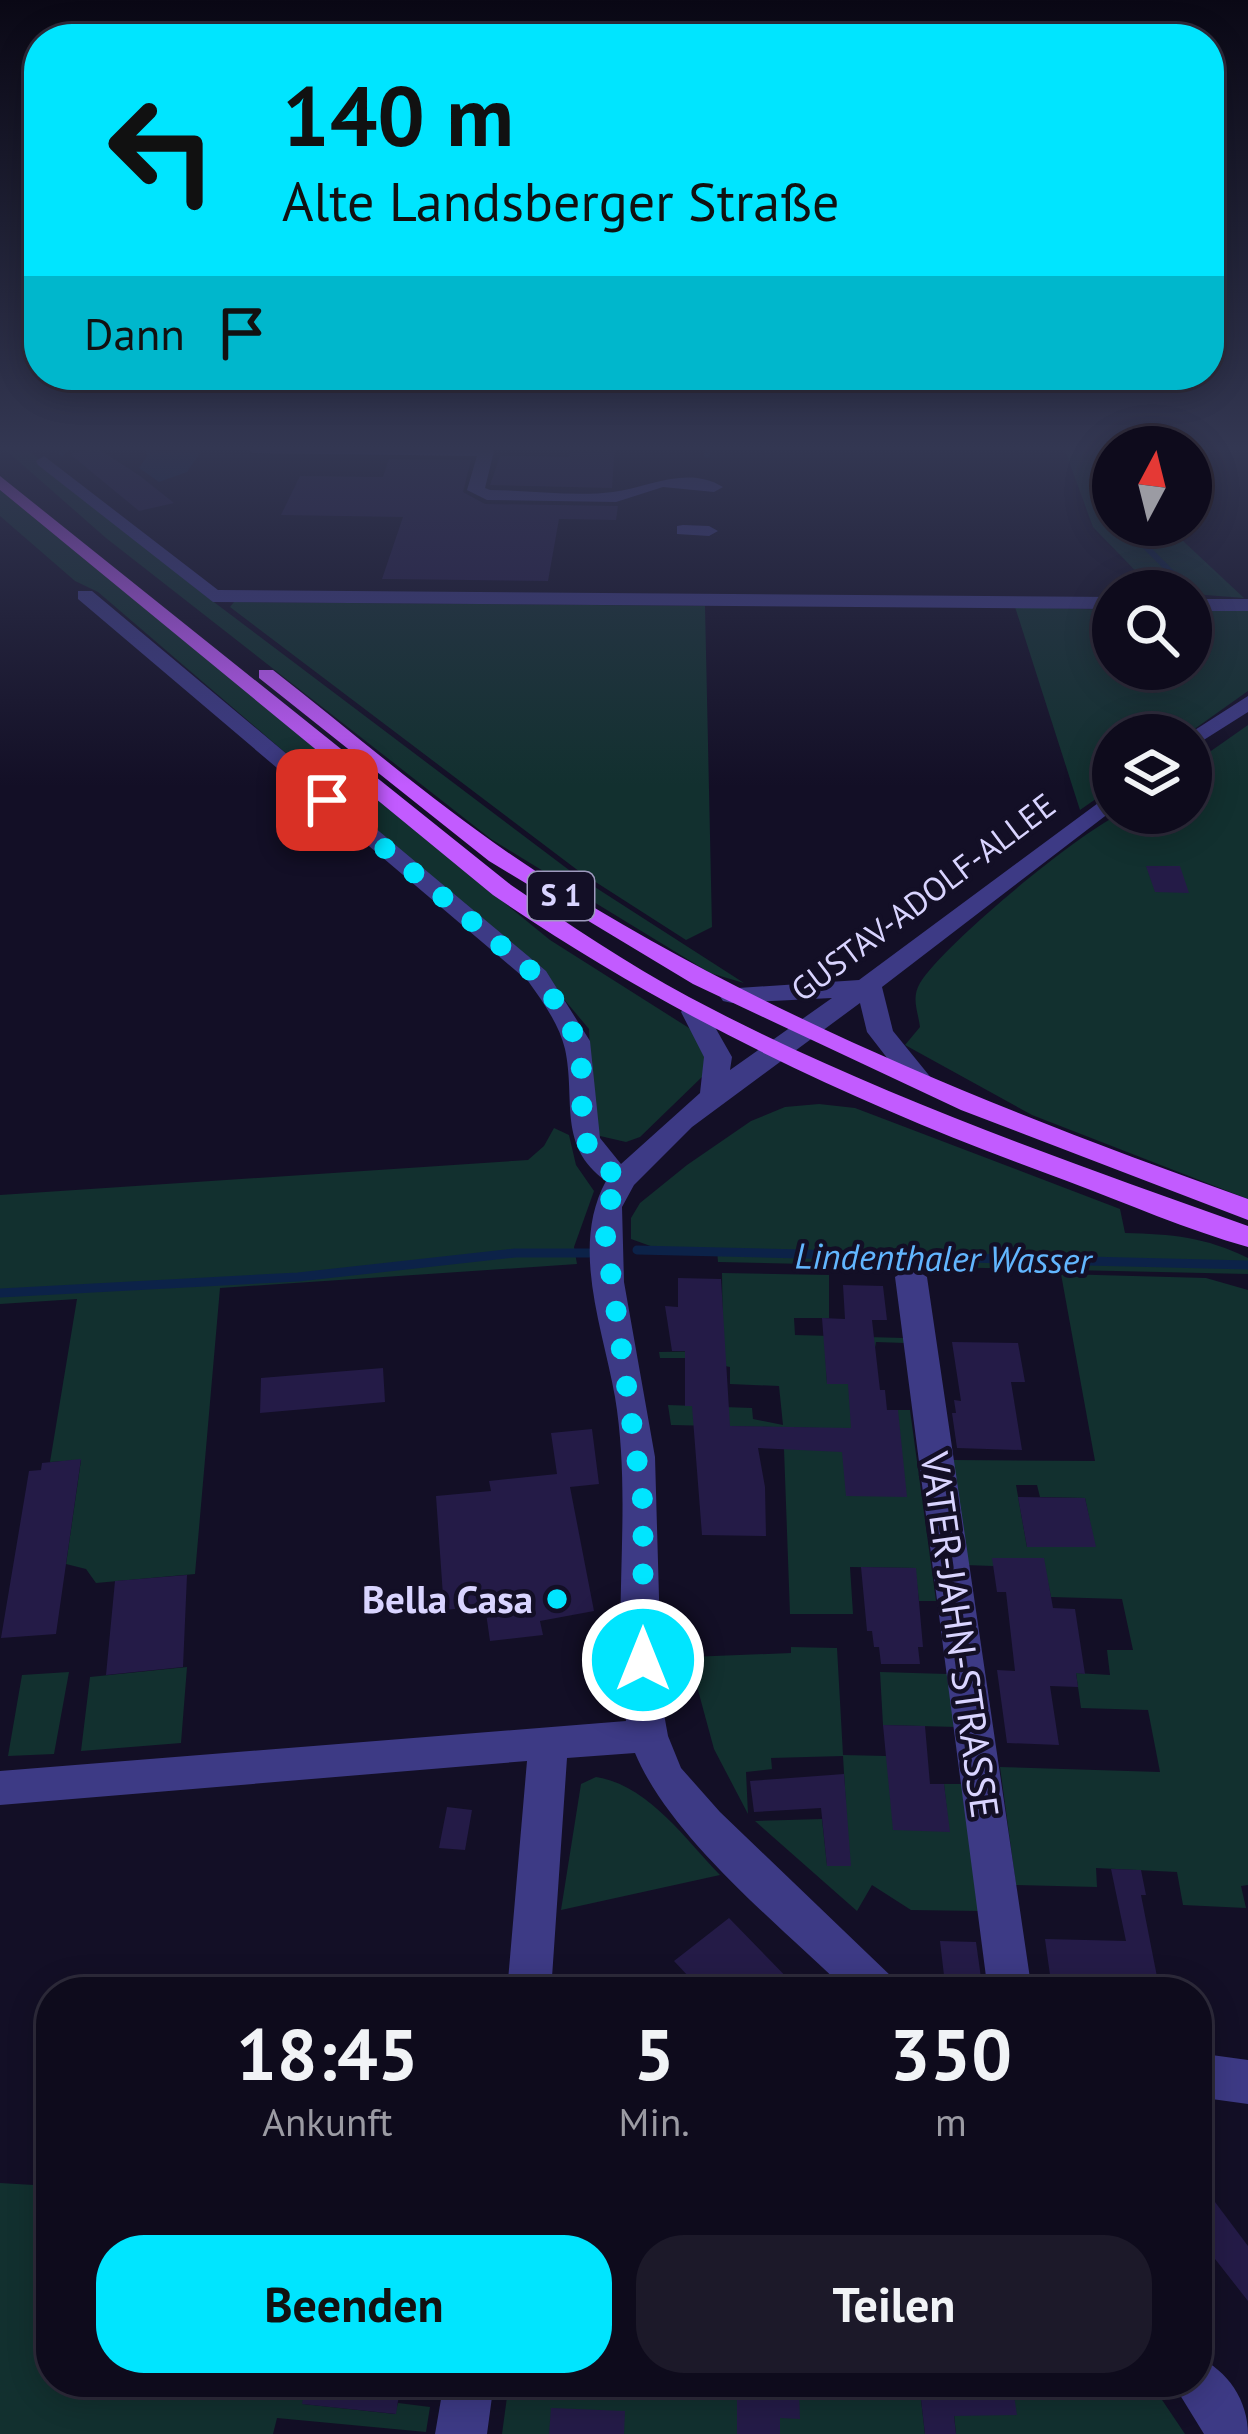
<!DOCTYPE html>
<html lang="de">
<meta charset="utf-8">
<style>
:root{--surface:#0e0b1c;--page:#1c1929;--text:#f1f3f6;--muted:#9b9ba3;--line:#2e2b3b;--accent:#00e5ff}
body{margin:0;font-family:"PT Sans",sans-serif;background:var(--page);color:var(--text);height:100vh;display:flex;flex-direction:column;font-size:45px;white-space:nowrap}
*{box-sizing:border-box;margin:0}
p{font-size:39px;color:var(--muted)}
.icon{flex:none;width:66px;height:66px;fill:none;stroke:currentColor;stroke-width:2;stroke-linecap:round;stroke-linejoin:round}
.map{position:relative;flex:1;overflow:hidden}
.panel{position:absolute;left:36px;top:1977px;width:1176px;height:420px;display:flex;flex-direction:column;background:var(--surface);border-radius:48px;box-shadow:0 6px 30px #0003,0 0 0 3px var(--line)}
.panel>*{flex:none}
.top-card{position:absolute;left:24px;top:24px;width:1200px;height:366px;border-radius:48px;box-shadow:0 6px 30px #0003,0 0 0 3px var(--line);background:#00e5ff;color:#111;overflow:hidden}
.needle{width:78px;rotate:7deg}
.controls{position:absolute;left:1092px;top:426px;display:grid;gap:24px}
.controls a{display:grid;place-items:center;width:120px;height:120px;border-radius:50%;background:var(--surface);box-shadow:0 6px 30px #0003,0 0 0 3px var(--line);font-size:60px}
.pin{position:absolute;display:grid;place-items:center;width:102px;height:102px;color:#fff;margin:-51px;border-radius:24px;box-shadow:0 6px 18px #0006}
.me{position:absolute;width:132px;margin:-66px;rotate:0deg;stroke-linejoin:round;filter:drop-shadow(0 0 9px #0008)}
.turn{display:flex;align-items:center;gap:42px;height:252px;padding:0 60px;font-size:54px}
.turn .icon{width:156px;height:156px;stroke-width:2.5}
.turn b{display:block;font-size:84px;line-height:102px}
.then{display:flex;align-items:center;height:114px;padding:0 60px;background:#0003;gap:24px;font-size:45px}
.eta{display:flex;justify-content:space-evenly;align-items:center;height:204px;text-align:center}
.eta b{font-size:72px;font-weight:800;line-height:84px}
.cta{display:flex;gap:24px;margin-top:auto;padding:24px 60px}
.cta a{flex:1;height:138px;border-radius:48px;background:var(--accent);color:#111;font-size:48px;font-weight:800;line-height:138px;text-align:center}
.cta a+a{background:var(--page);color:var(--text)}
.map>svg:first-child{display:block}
</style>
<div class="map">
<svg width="1248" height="2434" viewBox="0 0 1248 2434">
<rect width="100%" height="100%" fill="#130f26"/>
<path fill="#12302f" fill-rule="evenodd" d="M0,445h22l176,145 375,283 171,110 -34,-10 -219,-134 -385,-301z
M1063,445h76l-26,2v78h53l78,73 -89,-7 -62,-64z
M0,490l550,450 139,88 19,24 -4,23 -64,62 -14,5 -26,-6 -7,-21 -4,-86 -47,-56 -444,-381 -23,-11 -75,-65z
M234,602l471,4 7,321 -26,13 -106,-68 -350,-265z
M1015,607l98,3v59h78v-58l57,-1v81l-62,44h-73v52l-33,23z
M1248,725v474l-216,-84 -127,-70 15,-18c-2,-16 -9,-29 0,-44 24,-39 155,-147 198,-168 18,-8 52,-2 73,-2v-48z
M819,1104l36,4 265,101 5,24c46,1 81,4 123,25v16l-530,-12 -1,-12 -61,-2 -25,-9v-21l9,-15 47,-38 64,-44 34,-14z
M554,1128l15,7 7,30 18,26 -20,56 3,17 -357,24 -25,286 -99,9 -10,-14 -20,-5 15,-104 -31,2 27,-163 -77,5v-109l528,-35 16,-14z
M722,1273l107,2v43h-35l1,17 109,3 1,5 -29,-1 -1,6 -50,-1 2,36 52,2 -29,25h60l26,191h-17l-4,-33 -65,-1 3,47h-63l-6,-165 35,-21 -148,-3 -3,-20 84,3 1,11 30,6 -4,-39 -49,-2v-17l-45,-9h-25l-1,-6 64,-1z
M1061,1274l145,4 42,12v595l-7,1 5,22 -63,-3 -6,-33 -81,-4 1,19 -81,-2 -16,-118 160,5 -12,-62 -67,-2 -5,-35 34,2 -3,-25h26l-11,-51 -71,-2 -8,-38 -50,-1v8l-28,-1 -13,-105 143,1zM1016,1485h21l3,12 45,1 10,49h-68z
M791,1647l46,1 6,107 43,1 63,75 -5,-47h21l16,127 -70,-1 -39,-25 -15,26 -102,-90 67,-2 5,46 19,-58 -3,-51 -72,2 1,11 -26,3 2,42 -34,-65 -25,-92 102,-4z
M187,1667l-6,76 -100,8 9,-74z
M69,1672l-15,82 -46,2 14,-81z
M880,1672l67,2 10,53 -74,-2z
M596,1777c52,8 89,62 124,98l-159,35 20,-126z
M0,2183l51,3v196h255l-3,22 92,10 3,-11 32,4 -4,25 -149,-14 -4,16h-273z
M509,2382h410l6,52h-423z
M1012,2382h138l35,52h-229l-3,-29 33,10h30z"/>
<path fill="#0c2248" d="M144,445h19l-5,6 33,-1 1,-5 11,3 -16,24 -28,10 -20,-14 8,-12z"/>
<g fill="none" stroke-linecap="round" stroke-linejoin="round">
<path stroke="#0c2248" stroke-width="6" d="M1096,445l17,49
M62,453l6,-8
M707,455l1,-10
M1124,525l66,66"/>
<path stroke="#0c2248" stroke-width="9" d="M637,1250l611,15
M0,1293l298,-16 217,-24h74"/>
</g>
<path fill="#241b47" d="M571,445h44l-3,43 -122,-3 10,-29 69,1z
M97,448l43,28 34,27 -35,8 -69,-57z
M389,459l82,1 -8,32 22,12 133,2 -2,14 -57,-1 -11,62 -166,-2 21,-62 -122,-2 19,-39 83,1z
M1146,866h34l9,27 -34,-1z
M678,1278l43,1 9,147 121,2 -3,-44h-21l-5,-66 23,1 -2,-34 40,1 4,34h-15l8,70h5l2,20h11l9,87 -61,-1 -4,-44 -84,-4 7,39 1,49 -64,-1 -10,-129h-7v-55h-13l-7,-45 13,1z
M952,1342l66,1 7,39h-14l11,68 -65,-2 -5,-35h4l-2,-13 7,1z
M383,1368l2,34 -125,11 1,-35z
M592,1429l7,55 -29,3 24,124 -54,10 3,14 -53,6 -5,-35 -41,4 -8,-114 55,-5 -2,-10 68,-7 -6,-41z
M81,1459l-25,175 -55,4 28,-167 12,-1 1,-7z
M1018,1497l67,1 11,49h-69z
M992,1558h52l9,50 22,1 10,65 -9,-1 2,14 -28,-1 9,59 -52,-2 -10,-73 18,1 -9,-79h-9z
M861,1567l55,1 7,79h-5l2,17h-39l-2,-17h-5l-2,-16h-5z
M187,1575l-4,92 -77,8 9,-94z
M883,1725l42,1 5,58h14l6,48 -57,-2z
M844,1774l7,92h-24l-6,-58 -67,4 -4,-31z
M447,1807l25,3 -7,40 -26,-2z
M1111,1869l30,1 5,25h-5l19,97h-90l-2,-16 -18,-1 -5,-36 81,2z
M729,1918l72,74h-98l-29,-31z
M940,1941l36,1 6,43 -37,-1z
M1197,2178l51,68v55l-51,-65z
M306,2382h95l-5,32 -94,-10z
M919,2382h93l5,33 -63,1 2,18h-31z
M745,2390l54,2 1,27 -20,-1v16h-43v-39l8,1z
M551,2408l74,3 -1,23h-75z"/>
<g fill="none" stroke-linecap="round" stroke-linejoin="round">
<path fill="#3d3a85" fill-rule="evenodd" d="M246,445l240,1 8,5 -9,37 5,2c40,0 84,7 123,2 36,-5 75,-27 110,-5l-9,5 -51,-5 -47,15 -129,-2 -20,-10 10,-34 -225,-3z
M44,456l174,134 895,7v12l-900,-7 -175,-137 -2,-4z
M683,525l26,1 9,5 -9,5 -32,-2v-8z
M78,591h14l454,380 44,70 10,97 21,26 79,-71 4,-36 -23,-45 4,-6h18l29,51 -2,13 102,-72 -100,5 -9,-2 -4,-6 4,-6 136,-9 254,-188v18l-231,177 11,44 39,48 -4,6h-20l-41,-53 -7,-29 -168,124 -58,58 -12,22 2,75 31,175 7,246 6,33 13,32 39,44 173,166 7,14h-52c-67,-66 -177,-153 -213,-239l-68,5 -16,234h-44l20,-231 -527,44v-34l626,-50c-15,-105 7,-216 -11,-324 -12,-69 -45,-150 -9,-216 -49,-35 -30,-81 -41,-132 -6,-25 -22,-47 -37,-68l-450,-382z
M1191,599h57v12h-57z
M1248,696v16l-57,36v-13h-4z
M911,1267l16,10 105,715h-44l-93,-715z
M1197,2053l51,7v44l-51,-7z
M1197,2357c31,13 51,44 51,77h-44l-32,-52h25z
M444,2382h50l-7,52h-52z"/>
<path fill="#c25bff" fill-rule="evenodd" d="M0,476l511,409c58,39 116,79 178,112 178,95 369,161 559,229v21c-61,-17 -122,-44 -181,-66 -204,-74 -395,-163 -574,-286l-493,-405z
M259,670h14c88,69 173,143 267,204 220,141 463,238 708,325v21l-287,-110 -268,-126 -204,-123 -230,-183z"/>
</g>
<linearGradient id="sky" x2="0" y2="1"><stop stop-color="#0a0815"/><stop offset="0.57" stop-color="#333752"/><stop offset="1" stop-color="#333752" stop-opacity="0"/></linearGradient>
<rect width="1248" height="786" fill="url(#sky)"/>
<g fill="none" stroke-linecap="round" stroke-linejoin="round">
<path stroke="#00e5ff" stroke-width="21" stroke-dasharray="0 37.8" d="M327,800l210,176c17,23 36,47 42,76 11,56 -16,93 44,128l-11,15 -8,30 39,278v157"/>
</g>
<circle fill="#00e5ff" stroke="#130f26" stroke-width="4.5" cx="557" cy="1599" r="12"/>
<g text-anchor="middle" stroke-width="9" stroke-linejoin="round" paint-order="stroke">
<rect fill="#130f26" stroke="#9e99be" stroke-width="3" x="528" y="872" width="66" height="48" rx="9"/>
<g font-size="30" font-weight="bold" fill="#d9d4ff">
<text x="561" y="906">S 1</text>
</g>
<g font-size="33" fill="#d9d4ff" stroke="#130f26">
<text transform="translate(923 897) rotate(-37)" y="12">GUSTAV-ADOLF-ALLEE</text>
</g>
<g font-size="36" font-style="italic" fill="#62b6ff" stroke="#130f26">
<text transform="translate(943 1258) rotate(1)" y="13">Lindenthaler Wasser</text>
</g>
<g font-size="39" font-weight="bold" fill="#d9d4ff" stroke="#130f26" text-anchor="end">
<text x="533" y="1613">Bella Casa</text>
</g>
<g font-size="39" fill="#d9d4ff" stroke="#130f26">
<text transform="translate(960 1635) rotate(82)" y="14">VATER-JAHN-STRASSE</text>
</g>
</g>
</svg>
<div class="controls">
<a><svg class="needle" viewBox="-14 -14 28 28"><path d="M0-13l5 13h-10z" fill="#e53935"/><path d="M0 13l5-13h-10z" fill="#9b9ba3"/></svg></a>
<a><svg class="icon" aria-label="search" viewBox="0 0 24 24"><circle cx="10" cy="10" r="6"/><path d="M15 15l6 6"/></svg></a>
<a><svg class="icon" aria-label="layers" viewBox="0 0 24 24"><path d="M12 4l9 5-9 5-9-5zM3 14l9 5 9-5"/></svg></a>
</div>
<div class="pin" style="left:327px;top:800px;background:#d93025"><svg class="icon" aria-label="arrive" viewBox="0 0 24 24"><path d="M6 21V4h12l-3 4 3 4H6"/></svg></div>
<svg class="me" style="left:643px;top:1660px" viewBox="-20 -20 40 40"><circle r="17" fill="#00e5ff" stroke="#fff" stroke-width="3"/><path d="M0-11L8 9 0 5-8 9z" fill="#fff"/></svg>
<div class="top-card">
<div class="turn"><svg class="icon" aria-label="left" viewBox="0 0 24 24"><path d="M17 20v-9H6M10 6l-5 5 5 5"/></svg><div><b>140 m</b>Alte Landsberger Straße</div></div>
<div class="then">Dann<svg class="icon" aria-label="arrive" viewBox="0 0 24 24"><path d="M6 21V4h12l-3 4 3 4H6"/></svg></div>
</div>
<section class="panel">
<div class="eta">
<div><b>18:45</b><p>Ankunft</p></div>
<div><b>5</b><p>Min.</p></div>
<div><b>350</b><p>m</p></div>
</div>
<div class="cta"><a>Beenden</a><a>Teilen</a></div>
</section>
</div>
